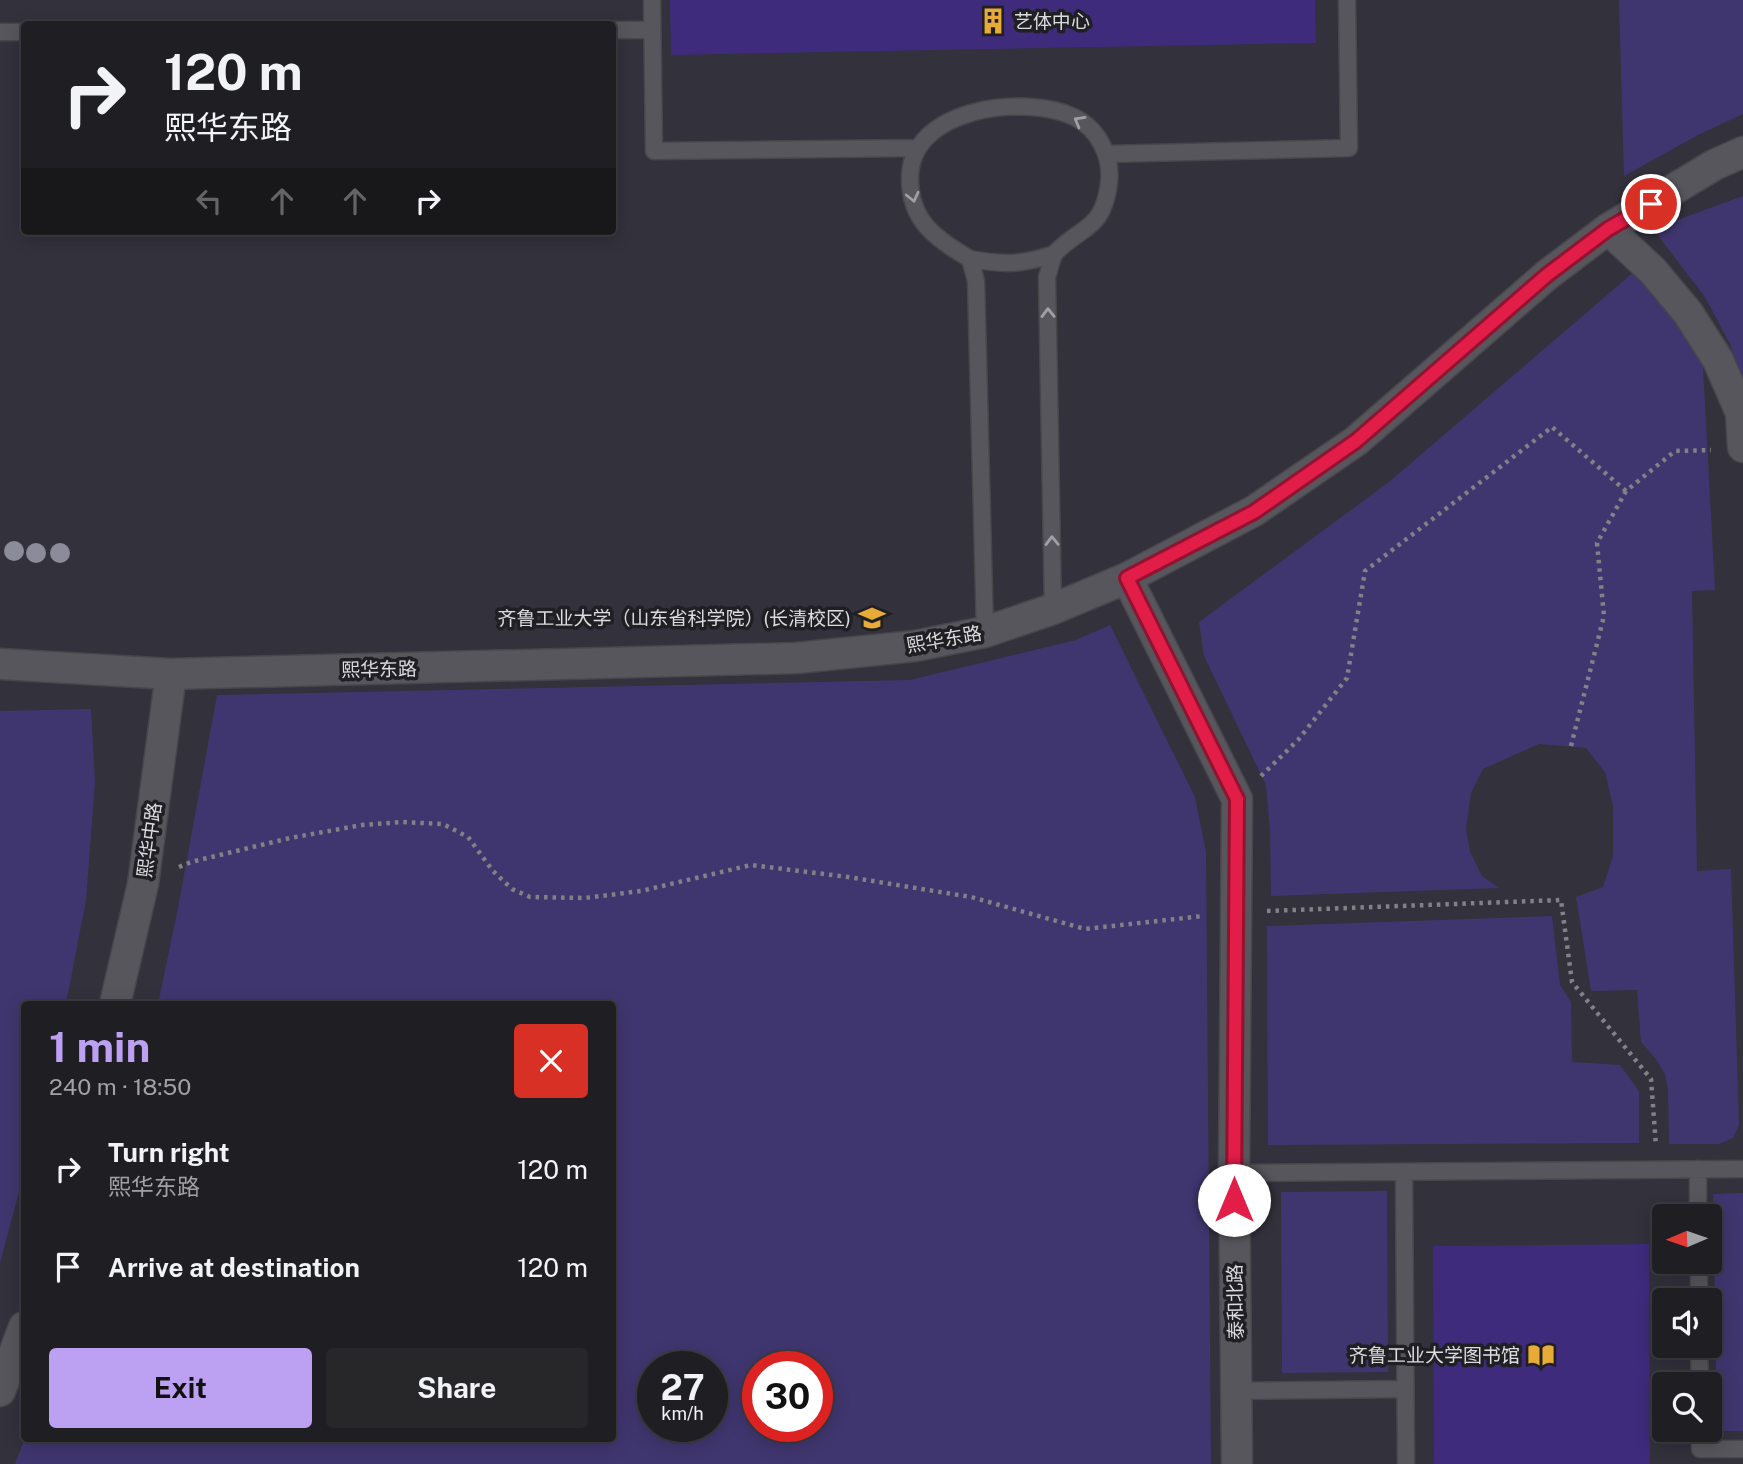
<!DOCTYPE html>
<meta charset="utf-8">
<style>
:root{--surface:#1f1e22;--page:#27272a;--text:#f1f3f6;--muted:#a1a2a5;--line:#3c3c40;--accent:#bca0f2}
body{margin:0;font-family:"Public Sans","Noto Sans SC",sans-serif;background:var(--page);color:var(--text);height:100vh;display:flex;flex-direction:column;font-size:26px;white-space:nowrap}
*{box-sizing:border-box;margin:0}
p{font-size:23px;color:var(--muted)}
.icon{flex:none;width:38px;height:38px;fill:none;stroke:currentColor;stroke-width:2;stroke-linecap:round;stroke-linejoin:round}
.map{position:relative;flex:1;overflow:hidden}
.drawer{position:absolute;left:21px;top:1001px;width:595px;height:441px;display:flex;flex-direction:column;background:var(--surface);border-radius:7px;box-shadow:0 4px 18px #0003,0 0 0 2px var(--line)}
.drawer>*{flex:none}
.hud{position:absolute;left:21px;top:21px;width:595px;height:214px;border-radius:7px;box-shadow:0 4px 18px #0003,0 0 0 2px var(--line);background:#1f1e22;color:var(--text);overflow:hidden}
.needle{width:46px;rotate:268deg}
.buttons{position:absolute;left:1652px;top:1204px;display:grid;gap:14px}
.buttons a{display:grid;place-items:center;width:70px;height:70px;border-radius:7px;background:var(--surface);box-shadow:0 4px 18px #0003,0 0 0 2px var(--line);font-size:35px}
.speed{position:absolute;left:637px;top:1351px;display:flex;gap:14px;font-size:35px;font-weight:700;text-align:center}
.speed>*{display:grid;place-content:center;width:91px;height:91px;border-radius:50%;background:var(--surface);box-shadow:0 4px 18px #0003,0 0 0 2px var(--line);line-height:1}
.speed small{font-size:18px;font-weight:400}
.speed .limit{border:10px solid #d22;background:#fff;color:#111}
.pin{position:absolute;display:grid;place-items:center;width:60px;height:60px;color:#fff;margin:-30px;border:4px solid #fff;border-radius:50%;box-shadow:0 2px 7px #0007}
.me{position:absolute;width:77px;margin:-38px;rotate:0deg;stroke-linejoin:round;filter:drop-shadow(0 0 5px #0008)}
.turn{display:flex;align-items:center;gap:24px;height:147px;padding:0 28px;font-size:32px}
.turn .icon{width:91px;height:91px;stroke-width:2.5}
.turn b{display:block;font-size:49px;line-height:60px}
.lanes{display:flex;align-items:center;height:66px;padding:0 28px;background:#0003;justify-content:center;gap:35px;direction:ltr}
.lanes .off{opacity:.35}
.round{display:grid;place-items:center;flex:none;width:74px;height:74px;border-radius:7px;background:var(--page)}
.summary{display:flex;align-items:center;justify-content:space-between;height:119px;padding:0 28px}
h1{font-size:42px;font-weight:700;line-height:52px;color:var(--accent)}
.button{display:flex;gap:14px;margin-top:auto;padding:14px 28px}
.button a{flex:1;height:80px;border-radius:7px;background:var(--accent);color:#111;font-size:28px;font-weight:700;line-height:80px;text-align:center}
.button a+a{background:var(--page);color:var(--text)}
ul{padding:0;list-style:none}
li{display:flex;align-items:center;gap:21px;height:98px;padding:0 28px}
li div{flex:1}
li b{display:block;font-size:26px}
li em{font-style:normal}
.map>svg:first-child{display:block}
</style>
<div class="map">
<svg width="1743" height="1464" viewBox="0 0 1743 1464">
<rect width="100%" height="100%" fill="#29282e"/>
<path fill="#32313c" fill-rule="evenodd" d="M0,0h1743v1464h-1743zM24,24h588v207h-588zM24,1004h588v434h-588zM1664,1216h46v46h-46zM1664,1300h46v46h-46zM653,1367h59v59h-59zM758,1367h59v59h-59zM1664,1384h46v46h-46z"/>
<path fill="#40366f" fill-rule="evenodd" d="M1619,0h124v114l-45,21 -74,41z
M1743,196v186l-13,-38 -25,-47 -52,-68z
M1635,271l67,78 13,241 -23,1 5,280 34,-2 8,256 -6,13 -14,6h-50l-1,-54 -3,-16 -9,-15 -15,-17 -4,-52 -46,1 -15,-94 27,-10 10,-31v-50l-8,-34 -19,-24 -47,-4 -56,25 -12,24 -5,36 4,23 12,24 17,12 -228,8 -1,-66 -4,-45 -62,-129 -5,-34 190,-140z
M1110,625l85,172 11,55 5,612h-1196l10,-26h587v-434h-454l20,-96 39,-213 693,-15 166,-40zM653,1367h59v59h-59zM758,1367h59v59h-59z
M91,709l4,73 -9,118 -20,104h-42v169l-24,90v-552z
M1552,916l8,69 11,17 1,60 48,3 19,26v52l-371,2 -1,-219z
M1387,1191l1,181 -106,1 -1,-181z
M1743,1193v238h-26l-4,-237z"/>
<path fill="#3e2b7b" d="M670,0h645l1,43 -645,12z
M1649,1244l1,220h-216l-1,-218z"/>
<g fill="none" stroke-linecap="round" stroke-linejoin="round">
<g stroke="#47464b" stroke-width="19">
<path id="lane" d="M652,0l2,151 263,-3
M612,30h40
M0,32h24
M1106,154l243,-6 -2,-148
M970,259c35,6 51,6 84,-5
M985,632l-9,-351 -6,-22c-34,-20 -60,-38 -60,-80 -1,-72 115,-85 164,-62 25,12 38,40 35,66 -6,47 -26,42 -53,69 -5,6 -6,17 -9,25l6,332
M1698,1169v47
M1404,1172l2,292
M1234,1173l509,-4
M1699,1262v38
M1699,1346l1,38
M1236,1391l169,-2
M1700,1430v19h43"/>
</g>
<g stroke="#47464b" stroke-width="33">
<path id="street" d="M1608,229l45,42 35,42 30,47 23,53 2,34
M1127,578l110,221 -3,374 3,291
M0,664l171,10 626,-16 118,-12 70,-14 68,-23 74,-31 127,-67 102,-70 191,-166 61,-46 106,-64 29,-13
M115,1004l28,-120 28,-210
M0,1391l24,-64"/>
</g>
<path stroke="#818186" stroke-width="4.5" stroke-dasharray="3.5 5" stroke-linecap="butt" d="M1571,746l33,-130 -7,-73 29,-52 49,-40 36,-1
M1261,776l37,-36 49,-62 18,-107 187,-144 74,64
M179,867l12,-5 99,-24 72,-13 40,-3 41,2 25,13 25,34 19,18 18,8 55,1 56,-7 110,-26 97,12 123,20 114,32 118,-13
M1267,911l294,-11 11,82 79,97 5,67"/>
<use href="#lane" stroke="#56565c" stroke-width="16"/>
<use href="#street" stroke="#56565c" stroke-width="30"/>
</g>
<g fill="#8c8b9a">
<circle cx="14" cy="551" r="10"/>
<circle cx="36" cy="553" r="10"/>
<circle cx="60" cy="553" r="10"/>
</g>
<defs><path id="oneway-chevron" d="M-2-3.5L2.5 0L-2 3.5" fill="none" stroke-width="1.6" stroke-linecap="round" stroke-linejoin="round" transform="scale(1.75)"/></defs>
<g stroke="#a0a0a5">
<use href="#oneway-chevron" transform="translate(1079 121) rotate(-150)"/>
<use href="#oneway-chevron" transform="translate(913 197) rotate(77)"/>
<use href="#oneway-chevron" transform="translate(1048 313) rotate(-91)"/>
<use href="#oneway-chevron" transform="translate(1052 541) rotate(-91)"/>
</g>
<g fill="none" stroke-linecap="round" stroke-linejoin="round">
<g stroke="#92132f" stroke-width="18">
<path id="route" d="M1234,1200l3,-401 -110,-221 127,-66 102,-71 191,-166 61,-46 43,-25"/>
</g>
<use href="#route" stroke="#e11d48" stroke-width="12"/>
</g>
<defs>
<g id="building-bare" transform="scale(2.1)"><path d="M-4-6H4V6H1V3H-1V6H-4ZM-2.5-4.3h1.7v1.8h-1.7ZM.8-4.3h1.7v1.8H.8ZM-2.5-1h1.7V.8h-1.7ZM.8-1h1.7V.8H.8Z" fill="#e8ab37" stroke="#1f1f24" stroke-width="2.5" paint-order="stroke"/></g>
<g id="university-bare" transform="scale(2.1)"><path d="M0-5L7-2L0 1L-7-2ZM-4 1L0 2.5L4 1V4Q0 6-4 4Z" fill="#e8ab37" stroke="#1f1f24" stroke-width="2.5" paint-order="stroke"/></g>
<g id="library-bare" transform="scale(2.1)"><path d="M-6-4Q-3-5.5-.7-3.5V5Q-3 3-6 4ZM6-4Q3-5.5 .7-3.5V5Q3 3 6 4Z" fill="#e8ab37" stroke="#1f1f24" stroke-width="2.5" paint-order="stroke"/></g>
</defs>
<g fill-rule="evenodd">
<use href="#building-bare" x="993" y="21"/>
<use href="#university-bare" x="872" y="618"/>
<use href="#library-bare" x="1541" y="1355"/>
</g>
<g text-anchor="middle" stroke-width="7" stroke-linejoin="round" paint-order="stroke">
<g font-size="19" fill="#dcdce0" stroke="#1f1f24" text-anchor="end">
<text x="1014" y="28" text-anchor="start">艺体中心</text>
<text x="851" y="625">齐鲁工业大学（山东省科学院）(长清校区)</text>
<text x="1520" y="1362">齐鲁工业大学图书馆</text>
</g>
<g font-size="19" fill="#dcdce0" stroke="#1f1f24">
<text transform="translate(944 639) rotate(-10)" y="7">熙华东路</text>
<text transform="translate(379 669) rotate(-1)" y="7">熙华东路</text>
<text transform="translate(149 840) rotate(-82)" y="7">熙华中路</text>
<text transform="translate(1235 1302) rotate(-91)" y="7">泰和北路</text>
</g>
</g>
</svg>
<div class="buttons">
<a><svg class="needle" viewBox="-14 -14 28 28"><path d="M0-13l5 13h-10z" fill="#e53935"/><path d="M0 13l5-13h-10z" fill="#a1a2a5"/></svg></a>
<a><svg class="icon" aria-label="sound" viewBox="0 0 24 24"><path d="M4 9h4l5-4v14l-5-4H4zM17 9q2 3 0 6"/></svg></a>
<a><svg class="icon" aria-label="search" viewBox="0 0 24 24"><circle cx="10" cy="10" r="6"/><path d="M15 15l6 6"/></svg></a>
</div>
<div class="speed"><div>27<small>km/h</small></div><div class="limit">30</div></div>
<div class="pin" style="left:1651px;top:204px;background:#d93025"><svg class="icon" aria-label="arrive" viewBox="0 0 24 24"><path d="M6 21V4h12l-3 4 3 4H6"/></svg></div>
<svg class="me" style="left:1234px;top:1200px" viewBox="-20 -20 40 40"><circle r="19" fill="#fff"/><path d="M0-13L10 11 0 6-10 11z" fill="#e11d48"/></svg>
<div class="hud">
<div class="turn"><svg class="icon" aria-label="right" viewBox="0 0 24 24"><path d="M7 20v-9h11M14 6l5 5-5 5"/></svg><div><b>120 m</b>熙华东路</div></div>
<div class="lanes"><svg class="icon off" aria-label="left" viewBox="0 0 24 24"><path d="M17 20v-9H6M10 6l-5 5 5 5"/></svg><svg class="icon off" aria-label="ahead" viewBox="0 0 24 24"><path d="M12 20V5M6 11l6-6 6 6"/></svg><svg class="icon off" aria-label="ahead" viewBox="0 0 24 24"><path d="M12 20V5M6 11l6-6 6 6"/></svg><svg class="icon" aria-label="right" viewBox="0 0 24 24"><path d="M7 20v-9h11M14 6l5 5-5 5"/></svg></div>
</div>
<section class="drawer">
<div class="summary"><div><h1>1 min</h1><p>240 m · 18:50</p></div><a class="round" style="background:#d93025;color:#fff"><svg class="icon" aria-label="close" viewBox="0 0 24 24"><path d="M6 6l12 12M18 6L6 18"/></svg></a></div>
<ul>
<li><svg class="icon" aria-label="right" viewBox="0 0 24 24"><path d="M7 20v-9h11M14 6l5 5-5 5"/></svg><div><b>Turn right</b><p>熙华东路</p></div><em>120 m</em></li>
<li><svg class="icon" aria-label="arrive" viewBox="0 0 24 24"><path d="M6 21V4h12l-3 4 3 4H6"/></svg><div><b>Arrive at destination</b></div><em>120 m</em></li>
</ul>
<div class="button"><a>Exit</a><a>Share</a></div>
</section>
</div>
